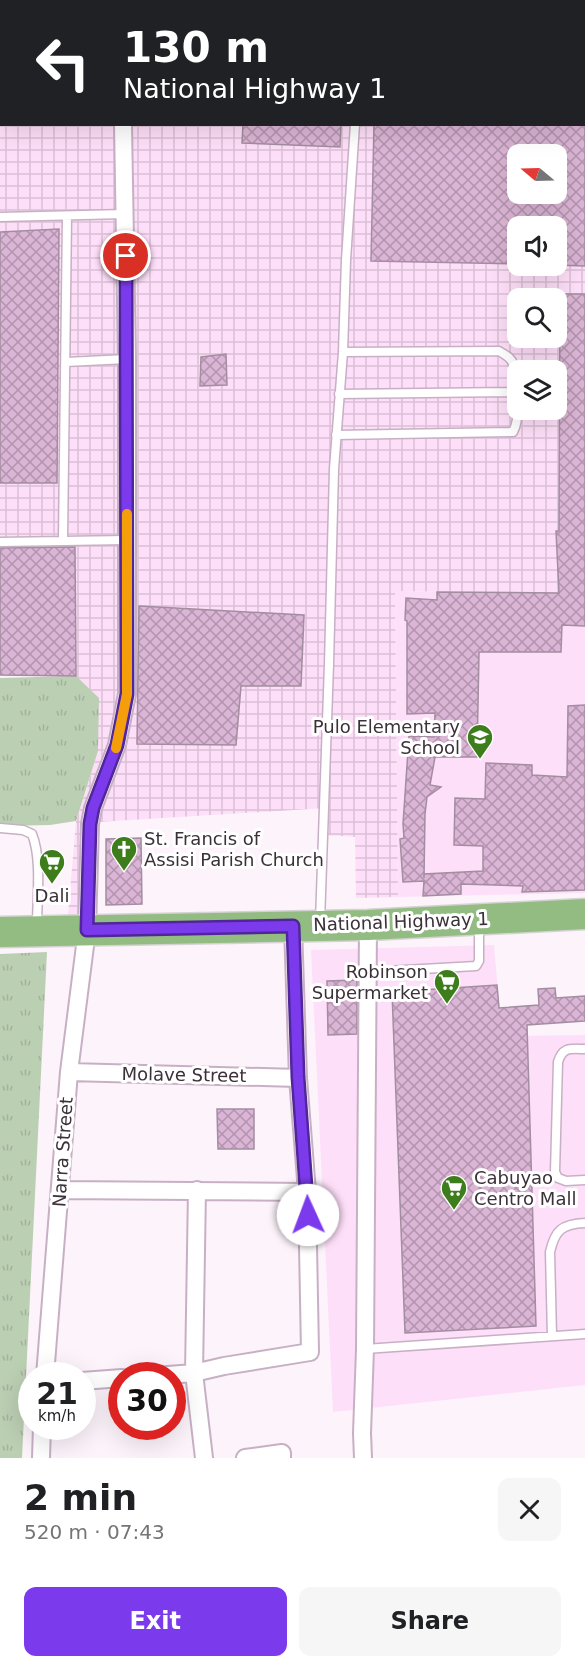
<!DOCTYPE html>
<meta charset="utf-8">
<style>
:root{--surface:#fff;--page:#f6f6f6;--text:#202124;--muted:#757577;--accent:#7c3aed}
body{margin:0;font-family:"DejaVu Sans",sans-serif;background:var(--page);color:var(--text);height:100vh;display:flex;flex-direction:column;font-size:22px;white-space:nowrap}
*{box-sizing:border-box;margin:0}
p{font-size:20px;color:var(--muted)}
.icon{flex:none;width:33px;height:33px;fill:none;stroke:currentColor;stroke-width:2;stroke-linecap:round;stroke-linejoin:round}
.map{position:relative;height:1458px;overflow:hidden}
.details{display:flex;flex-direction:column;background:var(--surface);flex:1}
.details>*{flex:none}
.top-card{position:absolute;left:0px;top:0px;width:585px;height:126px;box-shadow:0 6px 24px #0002;background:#202124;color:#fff;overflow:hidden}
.needle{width:39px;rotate:289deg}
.tools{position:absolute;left:507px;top:144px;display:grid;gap:12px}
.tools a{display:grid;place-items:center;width:60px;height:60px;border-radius:12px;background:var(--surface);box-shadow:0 6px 24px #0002;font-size:30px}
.speed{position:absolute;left:18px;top:1362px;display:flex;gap:12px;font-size:30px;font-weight:700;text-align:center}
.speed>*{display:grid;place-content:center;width:78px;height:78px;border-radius:50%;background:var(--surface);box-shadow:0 6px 24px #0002;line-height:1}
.speed small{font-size:15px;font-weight:400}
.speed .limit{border:9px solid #d22;background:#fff;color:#111}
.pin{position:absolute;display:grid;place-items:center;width:51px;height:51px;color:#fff;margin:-26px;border:3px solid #fff;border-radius:50%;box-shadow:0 2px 6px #0007}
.me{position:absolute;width:66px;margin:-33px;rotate:358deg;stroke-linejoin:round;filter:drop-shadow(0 0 4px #0008)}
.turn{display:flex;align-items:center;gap:21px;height:126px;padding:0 24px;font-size:27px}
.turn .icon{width:78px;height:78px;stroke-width:2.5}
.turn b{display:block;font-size:42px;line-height:51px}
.round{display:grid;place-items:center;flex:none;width:63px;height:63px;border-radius:12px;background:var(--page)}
.summary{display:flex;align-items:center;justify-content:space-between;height:102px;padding:0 24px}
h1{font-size:36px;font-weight:600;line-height:45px}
.primary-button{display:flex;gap:12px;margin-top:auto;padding:12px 24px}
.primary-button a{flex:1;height:69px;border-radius:12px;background:var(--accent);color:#fff;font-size:24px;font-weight:600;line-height:69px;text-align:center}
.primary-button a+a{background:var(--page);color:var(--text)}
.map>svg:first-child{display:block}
</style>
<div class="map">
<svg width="585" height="1458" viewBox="0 0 585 1458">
<defs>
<pattern id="industrial-grid" width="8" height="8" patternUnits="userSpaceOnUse" patternTransform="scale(1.5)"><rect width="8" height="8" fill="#fedff9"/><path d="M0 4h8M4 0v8" fill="none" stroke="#dbc0d6"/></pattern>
<pattern id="grass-tufts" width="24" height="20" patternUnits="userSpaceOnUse" patternTransform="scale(1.5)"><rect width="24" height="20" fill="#bbcfb3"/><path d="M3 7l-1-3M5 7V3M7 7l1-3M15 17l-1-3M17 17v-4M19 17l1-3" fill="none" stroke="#a2b29b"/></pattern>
<pattern id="building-cross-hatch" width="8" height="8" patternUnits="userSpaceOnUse" patternTransform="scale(1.5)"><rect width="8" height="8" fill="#dbb5d5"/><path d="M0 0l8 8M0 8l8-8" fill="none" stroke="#b394ae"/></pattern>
</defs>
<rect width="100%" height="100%" fill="#fdf3fb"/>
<path fill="#fedff9" d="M395,591l190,3v299l-187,4z
M494,945l8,91 83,-1v350l-252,27 -22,-462z"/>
<path fill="url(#industrial-grid)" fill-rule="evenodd" d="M311,0h274v594l-190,-3 3,306 -42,1 -1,-61 -30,-2 2,-27 -229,14 -5,92 -25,1 8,-94 22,-70 -22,-75 -76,-1v-636h1l1,85h582v-122h-273zM518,154h38v40h-38zM518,226h38v40h-38zM518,298h38v40h-38zM518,370h38v40h-38z"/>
<path fill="url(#grass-tufts)" d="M76,676l23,22 -1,53 -22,70 -26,4 -50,1v-148z
M47,952l-25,506h-22v-504z"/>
<path fill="url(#building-cross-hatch)" stroke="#a38da0" stroke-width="1.5" fill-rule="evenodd" d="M243,124h98l-1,23 -98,-4z
M374,124h211v142l-29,-1v-39h-38v38l-147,-3zM518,154h38v40h-38z
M59,229l-2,254h-57v-251z
M560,294h25v332l-23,-1 -1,27h-82l-2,105h-42l-5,28 11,2 -14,10 -2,17 -1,64v-4l59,-3v-25l-29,-1 1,-47 30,1 1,-36 46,2v10l35,2 1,-71 17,-1v185l-63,2 1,-6 -62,-2v10l-38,2 1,-15 -21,1 -3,-43 4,-1 -1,-14 6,-88 25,1 1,-24 -28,1v-93l-2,-1 1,-22 31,2v-8l122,1 -3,-62h3z
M226,354l1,31 -27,1 1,-29z
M75,547l1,129 -76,-1v-127z
M139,606l165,9 -3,71h-60l-5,59 -99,-1z
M141,838l1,66 -36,1v-66z
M357,980v54l-29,1 -1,-54z
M497,985l2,23 40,-3 -1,-16 17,-1 1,10 29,-2v25l-58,4 9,301 -131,7 -13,-341z
M217,1109h37v40h-36z"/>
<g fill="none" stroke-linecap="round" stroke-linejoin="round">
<g stroke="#c8b0c4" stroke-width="11">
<path id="lane" d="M584,27h1
M0,217l125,-3
M66,362l61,-3
M339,394l178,-2
M336,435l177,-3c8,-14 5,-52 0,-68 -2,-7 -8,-9 -14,-13l-156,1
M63,540l4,-324
M0,542l127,-2
M0,828l23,2 9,4c10,25 5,65 5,92
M320,922l9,-258 5,-195 9,-117 3,-92 9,-136
M368,972l108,-6 3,-5v-38
M585,1049c-14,0 -22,-3 -27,13l-3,110 3,6 8,3 19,-1
M552,1336l-2,-84c5,-22 12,-28 35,-29
M365,1349l220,-15"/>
</g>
<g stroke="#c8b0c4" stroke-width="20">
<path id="street" d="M84,0l10,2
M121,0v2
M69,1072l229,6
M60,1190l247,2
M197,1190l-3,183 10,85
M45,1376l24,-304 18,-142 3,-106 3,-16 24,-63 10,-51v-335l-4,-235
M155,1376l39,-3 30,-7 86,-14 -3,-160 -9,-114 -5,-152
M82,1381l40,-3
M41,1458l1,-32
M245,1458l37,-5v5
M363,1458l-1,-25 3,-84 3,-424"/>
</g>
<g stroke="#d4d2d3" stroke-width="33">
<path id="highway" d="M0,932l368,-7 217,-11"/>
</g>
<use href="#lane" stroke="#fff" stroke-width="8"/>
<use href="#street" stroke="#fff" stroke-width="16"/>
<use href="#highway" stroke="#92bc81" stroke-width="30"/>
</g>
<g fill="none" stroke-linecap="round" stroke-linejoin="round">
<g stroke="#51269a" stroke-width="15">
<path id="route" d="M126,256l1,438 -10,51 -24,63 -3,16 -3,106 206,-4 5,151 10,138"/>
</g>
<use href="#route" stroke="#7c3aed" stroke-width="10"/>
<path stroke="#f59e0b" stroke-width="10" d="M116,748l11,-54v-180"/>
</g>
<defs>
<g id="school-pin" transform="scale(1.35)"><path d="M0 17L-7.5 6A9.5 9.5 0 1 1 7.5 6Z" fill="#3d7d1b" stroke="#fff"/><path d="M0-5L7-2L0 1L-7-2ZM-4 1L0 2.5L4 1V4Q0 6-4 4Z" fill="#fff"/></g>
<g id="church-pin" transform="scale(1.35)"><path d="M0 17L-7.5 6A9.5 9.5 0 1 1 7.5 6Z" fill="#3d7d1b" stroke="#fff"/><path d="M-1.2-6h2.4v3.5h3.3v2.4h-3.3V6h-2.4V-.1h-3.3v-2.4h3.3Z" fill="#fff"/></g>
<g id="supermarket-pin" transform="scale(1.35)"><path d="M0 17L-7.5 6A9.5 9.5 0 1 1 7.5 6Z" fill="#3d7d1b" stroke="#fff"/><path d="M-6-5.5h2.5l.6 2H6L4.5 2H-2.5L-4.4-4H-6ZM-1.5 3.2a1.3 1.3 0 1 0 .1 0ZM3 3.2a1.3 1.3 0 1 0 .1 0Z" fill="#fff"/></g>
</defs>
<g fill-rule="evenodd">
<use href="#school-pin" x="480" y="737"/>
<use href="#church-pin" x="124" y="849"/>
<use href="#supermarket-pin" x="52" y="862"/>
<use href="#supermarket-pin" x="447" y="982"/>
<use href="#supermarket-pin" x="454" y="1188"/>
</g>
<g text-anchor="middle" stroke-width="6" stroke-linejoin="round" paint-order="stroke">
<g font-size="18" fill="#3b3139" stroke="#fff" text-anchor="end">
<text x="460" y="733">Pulo Elementary<tspan x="460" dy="21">School</tspan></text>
<text x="144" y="845" text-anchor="start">St. Francis of<tspan x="144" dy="21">Assisi Parish Church</tspan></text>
<text x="52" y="902" text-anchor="middle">Dali</text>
<text x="428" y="978">Robinson<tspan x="428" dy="21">Supermarket</tspan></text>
<text x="474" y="1184" text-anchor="start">Cabuyao<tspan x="474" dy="21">Centro Mall</tspan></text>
</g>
<g font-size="18" fill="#3b3139" stroke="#fff">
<text transform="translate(401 922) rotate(-2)" y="6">National Highway 1</text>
<text transform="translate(184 1075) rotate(1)" y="6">Molave Street</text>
<text transform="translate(63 1152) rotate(-86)" y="6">Narra Street</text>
</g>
</g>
</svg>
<div class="tools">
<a><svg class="needle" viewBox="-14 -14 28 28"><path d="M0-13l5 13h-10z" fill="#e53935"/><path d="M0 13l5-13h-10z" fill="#757577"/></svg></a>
<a><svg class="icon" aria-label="sound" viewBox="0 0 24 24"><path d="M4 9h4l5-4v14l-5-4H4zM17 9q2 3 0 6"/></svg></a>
<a><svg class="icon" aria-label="search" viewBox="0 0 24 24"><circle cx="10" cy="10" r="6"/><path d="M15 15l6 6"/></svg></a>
<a><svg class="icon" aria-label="layers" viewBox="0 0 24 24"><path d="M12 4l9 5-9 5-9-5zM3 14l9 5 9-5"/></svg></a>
</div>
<div class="speed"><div>21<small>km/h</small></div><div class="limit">30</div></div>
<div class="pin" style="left:126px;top:256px;background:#d93025"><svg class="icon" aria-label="arrive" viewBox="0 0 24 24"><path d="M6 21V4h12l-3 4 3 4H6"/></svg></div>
<svg class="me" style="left:308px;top:1215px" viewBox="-20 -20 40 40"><circle r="19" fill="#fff"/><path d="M0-13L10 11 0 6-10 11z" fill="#7c3aed"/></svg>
<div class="top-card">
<div class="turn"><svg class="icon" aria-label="left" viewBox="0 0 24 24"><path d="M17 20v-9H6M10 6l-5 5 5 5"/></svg><div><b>130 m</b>National Highway 1</div></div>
</div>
</div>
<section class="details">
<div class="summary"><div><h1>2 min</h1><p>520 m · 07:43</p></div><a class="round"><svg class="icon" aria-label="close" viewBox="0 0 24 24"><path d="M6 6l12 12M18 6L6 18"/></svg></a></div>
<div class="primary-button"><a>Exit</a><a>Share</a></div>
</section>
